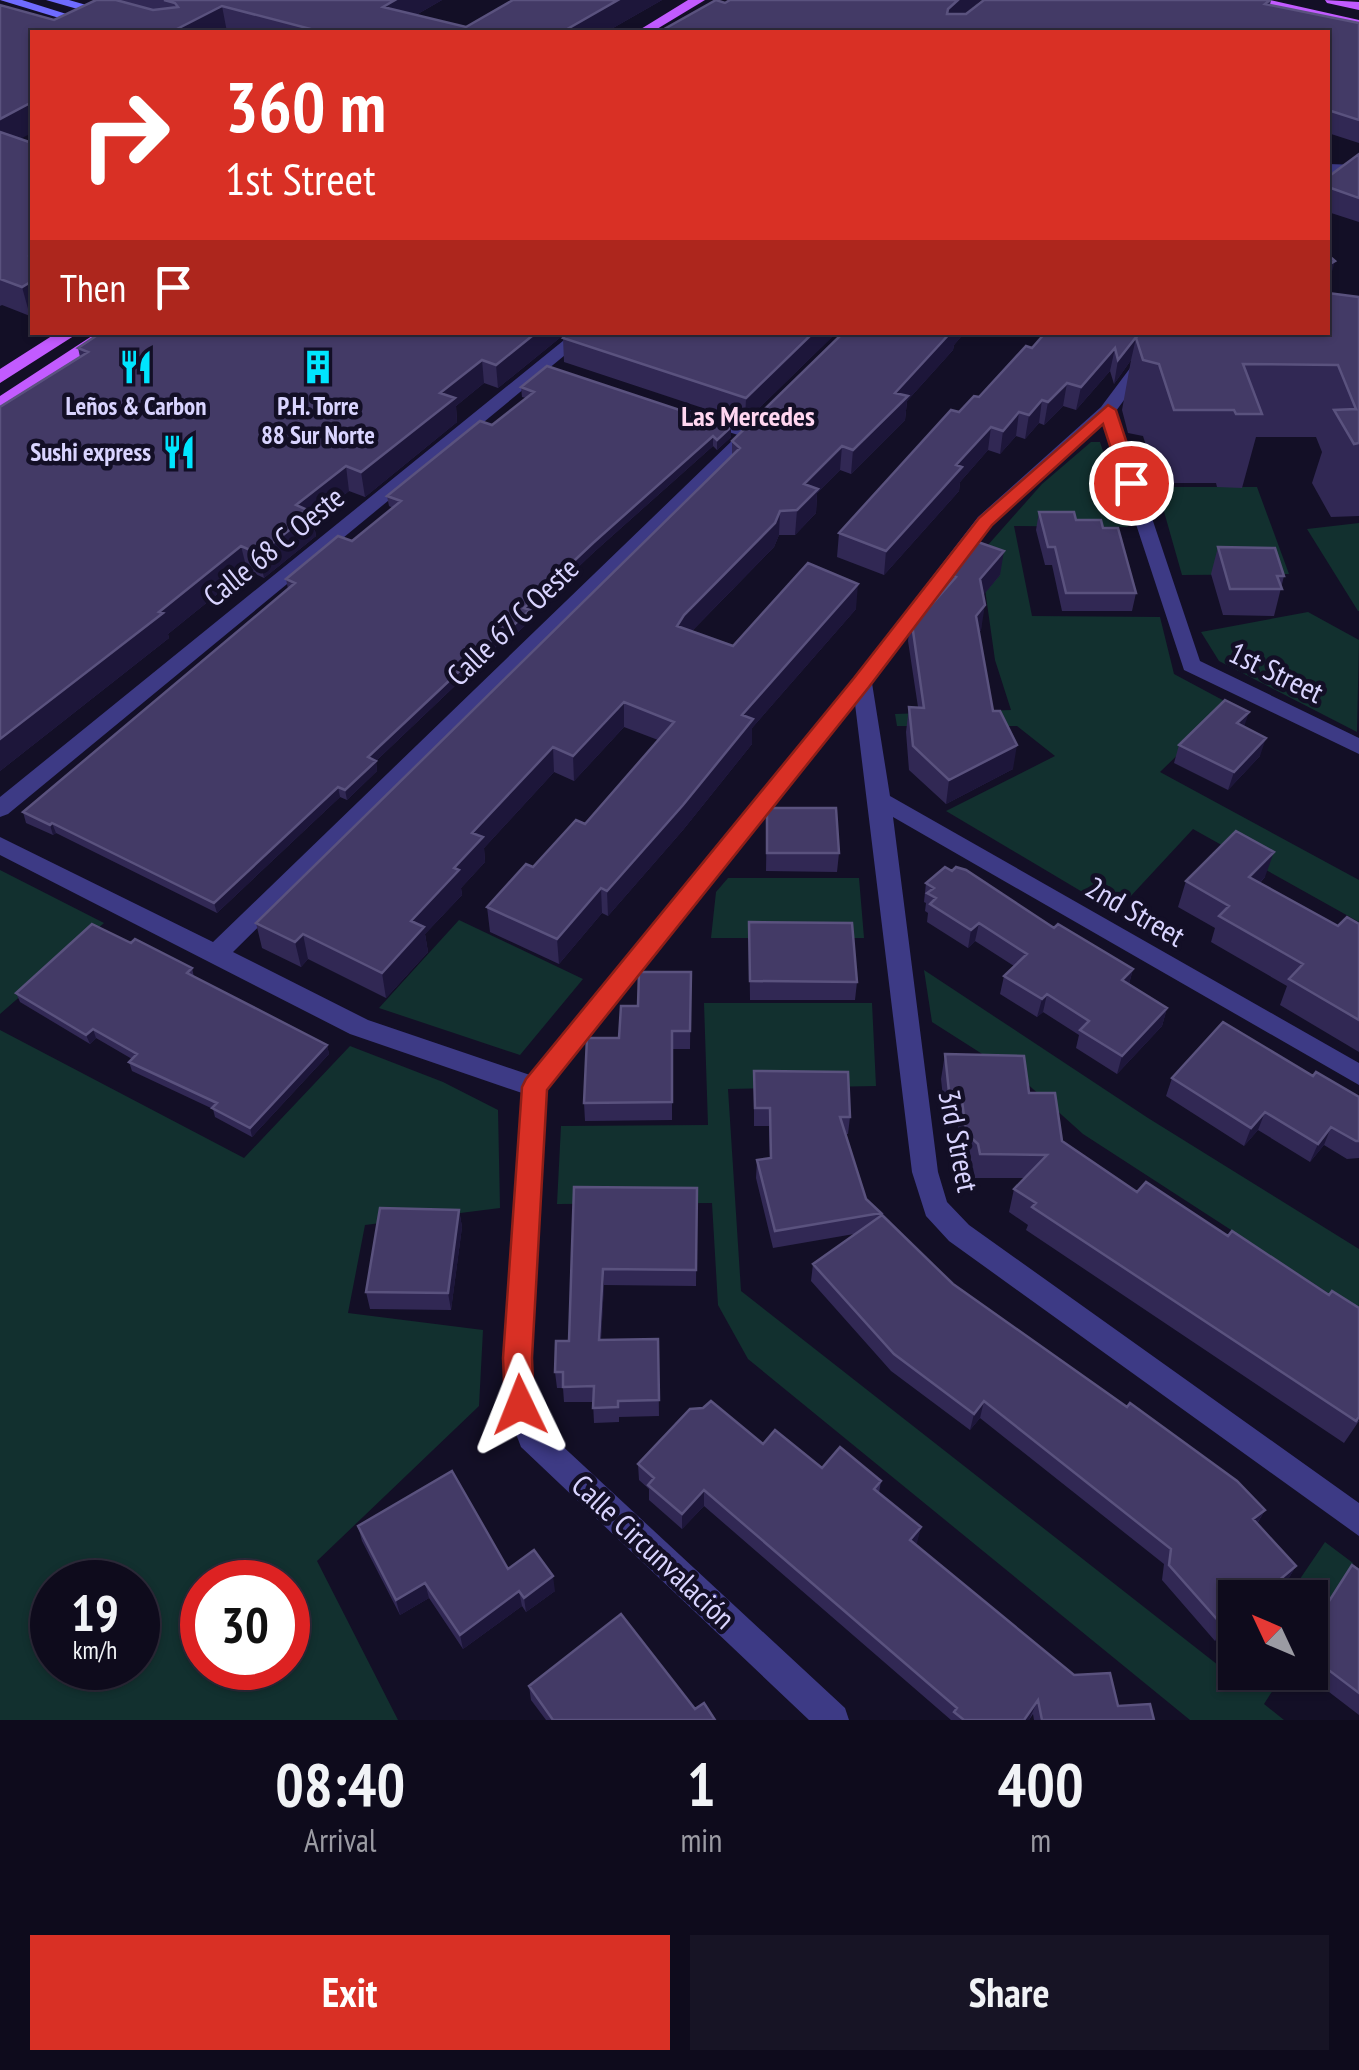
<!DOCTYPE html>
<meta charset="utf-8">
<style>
:root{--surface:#0e0b1c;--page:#171425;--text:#f1f3f6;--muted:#9b9ba3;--line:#2e2b3b;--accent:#d93025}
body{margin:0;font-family:"PT Sans Narrow",sans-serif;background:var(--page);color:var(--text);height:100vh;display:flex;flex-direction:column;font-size:38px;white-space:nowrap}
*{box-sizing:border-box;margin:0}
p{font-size:32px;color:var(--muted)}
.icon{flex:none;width:55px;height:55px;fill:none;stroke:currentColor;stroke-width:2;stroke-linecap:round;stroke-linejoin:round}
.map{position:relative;height:1720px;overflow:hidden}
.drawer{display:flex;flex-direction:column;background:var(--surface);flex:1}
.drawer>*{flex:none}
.top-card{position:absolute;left:30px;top:30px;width:1300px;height:305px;border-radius:0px;box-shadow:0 2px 8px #0004,0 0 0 2px var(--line);background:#d93025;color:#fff;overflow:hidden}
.needle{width:65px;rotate:314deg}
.tools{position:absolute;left:1218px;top:1580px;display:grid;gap:20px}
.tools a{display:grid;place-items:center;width:110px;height:110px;border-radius:0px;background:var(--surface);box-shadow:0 2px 8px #0004,0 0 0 2px var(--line);font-size:50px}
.speed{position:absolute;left:30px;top:1560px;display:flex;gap:20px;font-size:50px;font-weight:700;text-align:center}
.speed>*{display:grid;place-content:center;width:130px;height:130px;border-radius:50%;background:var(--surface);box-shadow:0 2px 8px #0004,0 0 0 2px var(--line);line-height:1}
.speed small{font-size:25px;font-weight:400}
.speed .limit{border:15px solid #d22;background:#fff;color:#111}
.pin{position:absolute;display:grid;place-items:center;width:85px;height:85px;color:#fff;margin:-42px;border:5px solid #fff;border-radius:50%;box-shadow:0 2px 10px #0007}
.me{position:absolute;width:110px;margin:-55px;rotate:358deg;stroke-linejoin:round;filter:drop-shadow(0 0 8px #0008)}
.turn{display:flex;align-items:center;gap:35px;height:210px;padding:0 30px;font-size:45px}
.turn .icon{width:130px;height:130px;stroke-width:2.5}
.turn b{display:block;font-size:70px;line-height:85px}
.then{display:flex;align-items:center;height:95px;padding:0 30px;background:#0003;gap:20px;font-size:38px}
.eta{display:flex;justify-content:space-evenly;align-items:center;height:170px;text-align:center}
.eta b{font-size:60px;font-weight:700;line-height:70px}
.button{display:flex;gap:20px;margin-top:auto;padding:20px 30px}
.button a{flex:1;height:115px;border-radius:0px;background:var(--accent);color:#fff;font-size:40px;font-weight:700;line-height:115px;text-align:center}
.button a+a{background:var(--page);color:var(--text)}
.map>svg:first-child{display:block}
</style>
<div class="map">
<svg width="1359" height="1720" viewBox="0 0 1359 1720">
<rect width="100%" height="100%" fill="#130f26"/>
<path fill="#12302f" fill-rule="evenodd" d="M1091,442h9l28,85 -114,-1 18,90 128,1 14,57 56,30 -70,68 199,108v42l-166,-93 -77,83 -170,-101 109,-55 -38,-30h-120l-2,-12 116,-4 -16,-50 -15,-106 62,-70z
M1157,487h100l32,87 -107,1z
M1359,523v88h-1l-51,-82z
M1308,612l51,28 -2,92 -138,-71 -18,-29z
M0,870l104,53 -104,91z
M728,878h131l5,60h-153l5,-46z
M459,920l124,59 -63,76 -141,-47z
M924,970l224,148 211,131v64l-276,-179 -60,-54 -91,-58z
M704,1003h168l4,83 -148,3 13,202 491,385 3,-3h49l-20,31 20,16h-94l-442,-361 -30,-54 -6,-102 -155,1 4,-78 147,-1z
M0,1030l244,128 106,-112 93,36 55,28 2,98 -135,17 -17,88 135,17 -4,76 -162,155 81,159h-398zM52,1582h86v86h-86zM202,1582h86v86h-86z
M1325,1542l28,21 -43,68v-33h-23z"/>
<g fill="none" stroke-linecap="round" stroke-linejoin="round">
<path fill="#3d3a85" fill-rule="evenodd" d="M1328,164l31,1v8l-31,-1z
M574,332h19l-585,482 -8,3v-20z
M1157,332h17l-58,79 84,250 159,77v16l-175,-84 -81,-246 -111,101 -120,158 18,113 469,267v22l-466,-268 45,355 9,30 22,23 390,278v33l-410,-295 -23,-25 -14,-44 -57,-468 -308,386 -15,267 3,48 8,23 302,280 4,12h-40l-288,-273 -16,-42 -1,-48 18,-264 -172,-59 -350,-179v-18l213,105 525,-507 -53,-17v-8h12l50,16 13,-1 3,4 -7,8 -523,515 135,68 162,55 325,-398 123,-160 123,-110z"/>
<path fill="#6f6bff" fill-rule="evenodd" d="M0,0h22l54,17 -7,4z
M46,0h23l110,32h-21z"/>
<path fill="#c25bff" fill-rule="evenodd" d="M688,0h17l-53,32h-16z
M1245,0h25l89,20v8z
M1325,0l34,2v8l-32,-7z
M58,332h22l-80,51v-14z
M98,332h22l-120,78v-14z"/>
</g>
<path fill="#312854" d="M96,0h346l-26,15 50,12 47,-27h149l-56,32h-574l-12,107 12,4v171l-2,2 -28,-11 -2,1v-301l54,15z
M730,0h251l-17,14h2l18,-14h287l-1,5 89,18v120l-31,-10v-101l-603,-29z
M1359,154v68l-31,-10v-35z
M1359,297v219l-28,1 -19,-34 10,-31 -6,-15h-60l-14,51 -25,-1 -1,-4h-58l-15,-47 -15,-3 -6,-23 9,-50 -17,24 -4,-13 -34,39 -13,-4 -19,19 -5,-2 -14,16 -9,-3 -16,18 -12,-4 -28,32 -1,9 -75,84 -47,-18 2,-24 120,-121 20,-15 53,-49z
M102,332h465l-69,56 -14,-5 -28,23 1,16 -92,75 -16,-6 -36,29 3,16 -52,42 -17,-8 -79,64 1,4 -169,133v-364l80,-50 -2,-9z
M569,332h268l-92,90 -181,-60 -1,-24z
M844,332h121l-11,13 -1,5 -46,51 -2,19 -54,54 -11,-4 -23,23 -1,20 -21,22h-16l-5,12 -82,84 41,15 123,-37 -104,119v16l-69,86 -75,86 -6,-3 -43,51 -69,-32 -3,-25 98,-83 73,-84 -34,-13 -50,54 -20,-9 -70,76 1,14 -24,26 1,7 -37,39 3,18 -42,46 -78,-39 -7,8 -39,-19 -6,-25 476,-467v-15z
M521,387l210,50 -14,13 -4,-4 -120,107 -63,60 1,7 -25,23 -5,-1 -125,119 1,10 -30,29 -7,-3 -123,116 -161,-80 -3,2 -27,-12 -3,-11 265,-223 -2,-10 66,-38 41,-33 -4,-2 -2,-10 105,-71 34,-27 -4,-1z
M1039,512l64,16 33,65 -4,18h-70l-10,-46h-7l-9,-35z
M1218,547l66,29 -10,40 -51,-1 -12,-41z
M946,573l54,2 -17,20 -2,35 -2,3 14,78 20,58 -67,35 -37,-34 -3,-38 3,-25h9l-10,-66 3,-24 13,-4 20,-22z
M1244,727l16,29 -32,34 -54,-27 5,-18z
M767,808l72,45 -2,19 -71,-1z
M1265,877l-5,6 78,43 21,-2v128l-79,-47 7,-19 -76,-44 4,-14 -37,-21 8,-26z
M926,883l128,45 79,41 -4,15 38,24 -5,18 -45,48 -41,-26 3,-13 -36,-23 -6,5 -37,-23 4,-18 10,-10 -39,-25 -7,7 -41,-26 1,-9 -3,-2 1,-8 -2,-1z
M749,922l108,60 -2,18h-105z
M131,943l61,25 2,9 133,68 2,9 -77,83 -37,-20 -2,-8 -81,-38 -3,-9 3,-3 -36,-21 -6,6 -70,-42 -4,-9z
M691,972l-1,77h-18v71l-87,1 -1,-18 54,-97z
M945,1054l84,39 33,48 297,280 -15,22 -318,-213 2,-5 -19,-13 5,-23 11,-11h-50l-2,-10 -12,-12 -4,-40h-12l-4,-37z
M754,1071l96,46 -2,17h-2l20,65 15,14 -1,3 73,68 312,226 -8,14 39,42 -9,15 -20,17h-32v26l-20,17 -53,-61 2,-16 -184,-146 -10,12 -79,-59 -80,-90 2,-17 41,-30 -81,14 -17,-70 1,-18 13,-2 -1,-32h-15z
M1313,1076l46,21v61l-12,1 -23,-14 -14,17 -52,-32 -14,16 -78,-50 6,-18z
M574,1187l123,1 -1,98 -92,-1 -3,55 57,-1 1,77 -40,1v5l-25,1 -1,-21h-29l-1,-14h-6l-2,-16 14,-31z
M459,1210l3,17 -11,83 -81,-1 -4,-17z
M763,1444l59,24 59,13 -2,12 42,34 -5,17 158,131 44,31 36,14h-120l-1,-6 -4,6h-78l-247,-214 -22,23 -33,-29v-11l-10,-9 -1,-16z
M358,1526l150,43 47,22 -29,21 -4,-6 -59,43 -34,-51 -29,17 -38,-74z
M1359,1570v145l-56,-43h7v-41z
M529,1686l166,23 20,11h-169l-15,-20z"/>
<path fill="#1d163a" d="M395,0h47l-56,32 -3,-25z
M618,0h44l-56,32h-44z
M958,0h23l-35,29 2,-20z
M222,6l5,26h-56z
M32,102v31l-32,16v-30z
M1335,261l-7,25v-21z
M32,281v33l-2,2 -8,-29z
M537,332h30l-69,56 -2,-23z
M814,332h23l-92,90 1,-24z
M951,332h14l-11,13 -1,5 -46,51 -2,19 -54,54 2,-24 42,-57z
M1136,338l-5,22 -17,24 4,-24z
M1115,348l-5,23 -34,39 5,-23z
M482,360l2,23 -28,23 1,16 -92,75 -4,-25 79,-79z
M1067,383l-4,23 -19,19 4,-23z
M1042,400l-3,23 -14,16 4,-24z
M1019,412l-3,24 -16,18 3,-23z
M731,427v10l-14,13v-10z
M991,427l-3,23 -28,32 -1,9 -75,84 2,-24 70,-86z
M713,436v10l-120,107 -63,60 1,7 -25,23 -1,-10 19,-25 69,-65z
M842,446l-2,24 -23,23 -1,20 -21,22 2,-25 7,-26z
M346,466l3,25 -36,29 3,16 -52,42 -5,-24 37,-49z
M780,511l-1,24 -5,12 -91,93 -6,-14 7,-11z
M241,546l6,24 -79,64 1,4 -169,133v-32z
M1004,551l-4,24 -24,29 4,-25z
M858,584l-2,25 -104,119v16l-69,86 -75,86 -1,-25 135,-176z
M985,605l-4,25 -9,11 4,-25z
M501,632v10l-125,119 1,10 -30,29 -2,-10 23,-33z
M624,702v25l-50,54 -1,-25z
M1249,712l-6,18 -6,-7z
M1266,738l-6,18 -32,34 6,-18z
M1017,745l-4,24 -67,35 3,-24z
M553,747l1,25 -70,76 1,14 -24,26 1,7 -37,39 3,18 -42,46 -4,-25 29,-52 43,-53 18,-35z
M338,787l2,10 -123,116 -3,-10z
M52,823l4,10 -3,2 -3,-10z
M1274,852l-9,25 -25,26 9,-26z
M601,888l1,25 -43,51 -2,-25z
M979,923l-4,18 -7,7 3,-18z
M303,934l5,25 -7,8 -6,-25z
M1133,969l-5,18 -6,-7z
M1047,994l-4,18 -6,5 5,-18z
M1167,1008l-5,18 -45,48 5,-18z
M93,1029l3,9 -6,6 -4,-9z
M327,1045l2,9 -77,83 -2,-9z
M1265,1112l-7,18 -14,16 7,-18z
M1331,1127l-7,18 -14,17 8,-18z
M459,1210l3,17 -11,83 -3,-17z
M603,1269l1,16 -4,71 -1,-16z
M984,1401l-4,17 -10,12 4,-16z
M704,1490v16l-22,23v-15z
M1265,1510l-9,15 -3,-6z
M921,1527l-4,16 -10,12 3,-15z
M1296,1566l-9,15 -20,17h-9z
M553,1576l2,15 -29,21 -2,-14z
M425,1583l4,15 -29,17 -4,-15z
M519,1591l3,15 -59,43 -3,-14z
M1235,1616v8l-20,17 8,-15z
M1038,1700l-9,20h-5z"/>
<path fill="#433a66" stroke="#5a527e" stroke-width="2.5" d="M96,0h20l37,10 25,-3 -3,-4 -11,-3h231l-12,7 83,20 47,-27h105l-56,32h-240l-100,-26 -51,26h-139v70l-32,17v-114l54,15z
M716,0l9,3 5,-3h228l-10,9 -1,5h19l18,-14h286l-5,4 94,19v97l-31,-10v-78h-669z
M0,132l32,11v112l-2,1 2,1v24l-10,6 -22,-8z
M1359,154v44l-31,-11v-10z
M1328,255l7,6 -7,4z
M1328,293l31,4v146l-5,1 -20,-34 22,-1 -18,-44 -95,-1 19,50h-26l-2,-4h-60l-15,-46 -16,-4 -7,-22 4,-6h188z
M102,332h435l-41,33 -14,-5 -42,33 15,5 -94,74 -15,-6 -50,39 16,7 -53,42 -18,-8 -82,66 4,1 -163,126v-332l88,-55 -10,-4z
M569,332h245l-68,66 -183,-60z
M844,332h107l-56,61 13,3 -55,54 -11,-4 -38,38 14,5 -21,21 -17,1 -5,12 -91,92 -7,11 56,20 75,-83 50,21 -116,131 11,4 -70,86 -76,86 -6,-3 -44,51 -70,-32 39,-43 7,3 43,-47 9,4 89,-102 -50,-20 -51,54 -20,-9 -81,86 11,4 -29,31 5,2 -48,51 13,6 -42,46 -79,-39 -8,8 -39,-19 484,-475 -8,-7z
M1046,332h94l-22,28 -3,-12 -34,39 -14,-4 -19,19 -6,-2 -13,15 -10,-3 -16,19 -12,-4 -35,38 6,2 -76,84 -47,-18 112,-123 8,2 15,-16 5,1 47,-51 6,2z
M547,366l184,61 -14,13 -4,-4 -120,107 -69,65 6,2 -25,23 -4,-1 -133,125 8,4 -31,29 -7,-3 -124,116 -162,-80 -2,2 -27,-13 272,-229 -9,-4 52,-43 14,5 49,-40 -14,-5 93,-75 12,4 42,-33 -13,-5z
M1039,512h35l2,8h25l2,8h15l18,65h-70l-11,-46h-7z
M975,541l29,10 -24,28 5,26 -9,11 17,95h7l17,34 -68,35 -36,-34 -4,-39 15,1 -13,-91 6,-7 7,3 32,-36 -10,-4z
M1218,547l57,1 9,28h-7l5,13h-52z
M1225,700l24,12 -12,11 29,15 -32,34 -55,-27z
M767,808h69l3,45h-72z
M1236,831l38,21 -25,25 89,49 9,-9 12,7v96l-70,-41 14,-15 -84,-48 10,-10 -43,-25z
M945,867l7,4 4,-4 10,3 88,58 4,-4 75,45 -11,11 45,28 -45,48 -42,-26 9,-9 -42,-27 -5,5 -38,-23 23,-22 -48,-31 -8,7 -41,-26 6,-6 -9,-5 7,-5 -8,-5z
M749,922l103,1 5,59 -107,-1z
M92,924l39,19 4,-4 57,29 -5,5 140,72 -77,83 -38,-20 5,-5 -88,-41 8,-8 -44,-25 -7,6 -70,-42z
M639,972h52l-1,59h-18v71l-88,1 3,-65h32l2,-32h17z
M1223,1022l90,54 3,-4 43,25v44h-3l-25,-14 -13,17 -53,-32 -14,16 -79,-50z
M945,1054l79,2 5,37h26l7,48 75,51 9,-10 82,54 4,-5 97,64 3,-4 27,17v109l-3,4 -324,-214 4,-4 -22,-14 33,-34 -67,-1 -2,-10 -12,-11 -5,-41h-12z
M754,1071l94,1 2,45h-10l26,82 15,14 -106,18 -18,-71 14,-2 -1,-50h-15z
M574,1187l123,1 -1,82 -93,-1 -4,71 59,-1 1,61 -41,1v6l-25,1 1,-22 -31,1v-15h-8l1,-31h13z
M380,1208l79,2 -11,83 -82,-1z
M882,1215l71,69 174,123 3,-4 107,78 28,29 -12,9 43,47 -38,32h-23v18l-12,10 -54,-61 2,-16 -187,-148 -10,13 -80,-60 -81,-90z
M711,1401l52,43 12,-14 47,38 18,-21 41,34 -7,8 47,38 -11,13 164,135 36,-2 8,33 32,-2 4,16h-112l-4,-20 -14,20h-60l-10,-8 3,-4 -253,-218 -22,24 -34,-29 6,-7 -16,-14 52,-55 13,-1z
M452,1471l56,98 26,-19 19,26 -29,22 -5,-7 -59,44 -35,-52 -29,17 -38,-74z
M1352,1565l7,5v123l-49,-37v-25z
M621,1614l74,95 9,-6 11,17h-162l-24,-34z"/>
<path fill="#d93025" stroke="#8d1f18" stroke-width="2.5" d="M1108,405l8,5 24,73 -2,4 -7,2 -9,-6 -19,-59 -111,101 -123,162 -322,403 -15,268 2,47 -4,9 -10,4 -11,-4 -4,-9 -2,-47 19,-271 4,-8 328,-401 125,-160z"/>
<defs>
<g id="restaurant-bare" transform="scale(2.7)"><path d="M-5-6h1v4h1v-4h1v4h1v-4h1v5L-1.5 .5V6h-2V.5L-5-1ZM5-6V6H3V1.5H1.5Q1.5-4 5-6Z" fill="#00e5ff" stroke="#130f26" stroke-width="2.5" paint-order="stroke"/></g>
<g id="building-bare" transform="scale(2.7)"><path d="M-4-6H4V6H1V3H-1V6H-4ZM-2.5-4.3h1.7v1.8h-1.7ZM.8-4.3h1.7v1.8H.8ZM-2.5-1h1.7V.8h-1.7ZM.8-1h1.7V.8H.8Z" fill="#00e5ff" stroke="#130f26" stroke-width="2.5" paint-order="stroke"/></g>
</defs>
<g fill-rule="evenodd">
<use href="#restaurant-bare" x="136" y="367"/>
<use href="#building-bare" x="318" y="367"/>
<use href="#restaurant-bare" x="179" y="452"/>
</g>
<g text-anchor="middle" stroke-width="9" stroke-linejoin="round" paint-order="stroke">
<g font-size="25" font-weight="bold" fill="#d9d4ff" stroke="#130f26">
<text x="136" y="415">Leños &amp; Carbon</text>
<text x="318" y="415">P.H. Torre<tspan x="318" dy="29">88 Sur Norte</tspan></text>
<text x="151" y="461" text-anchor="end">Sushi express</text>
</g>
<g font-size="28" font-weight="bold" fill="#ffd6f0" stroke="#130f26">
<text x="748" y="426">Las Mercedes</text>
</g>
<g font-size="30" fill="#d9d4ff" stroke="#130f26">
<text transform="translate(274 547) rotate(-39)" y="10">Calle 68 C Oeste</text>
<text transform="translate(513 622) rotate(-44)" y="10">Calle 67 C Oeste</text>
<text transform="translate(1276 673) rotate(26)" y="10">1st Street</text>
<text transform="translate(1135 912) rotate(30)" y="10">2nd Street</text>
<text transform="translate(958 1141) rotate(79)" y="10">3rd Street</text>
<text transform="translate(653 1552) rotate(43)" y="10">Calle Circunvalación</text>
</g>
</g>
</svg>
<div class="tools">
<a><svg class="needle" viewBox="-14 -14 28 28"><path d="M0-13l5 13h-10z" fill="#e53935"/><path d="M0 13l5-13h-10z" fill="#9b9ba3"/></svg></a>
</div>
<div class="speed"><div>19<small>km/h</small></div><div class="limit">30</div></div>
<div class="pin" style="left:1131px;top:483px;background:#d93025"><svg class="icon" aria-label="arrive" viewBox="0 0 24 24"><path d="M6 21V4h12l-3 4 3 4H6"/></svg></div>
<svg class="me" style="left:520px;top:1405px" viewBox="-20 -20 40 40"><path d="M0-17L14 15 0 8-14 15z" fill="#d93025" stroke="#fff" stroke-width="4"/></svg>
<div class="top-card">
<div class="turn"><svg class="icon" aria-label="right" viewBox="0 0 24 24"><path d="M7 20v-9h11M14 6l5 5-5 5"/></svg><div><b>360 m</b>1st Street</div></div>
<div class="then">Then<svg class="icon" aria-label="arrive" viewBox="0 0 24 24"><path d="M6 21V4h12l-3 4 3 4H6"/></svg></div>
</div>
</div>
<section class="drawer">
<div class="eta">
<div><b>08:40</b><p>Arrival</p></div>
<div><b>1</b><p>min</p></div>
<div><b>400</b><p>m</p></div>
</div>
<div class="button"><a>Exit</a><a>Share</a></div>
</section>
